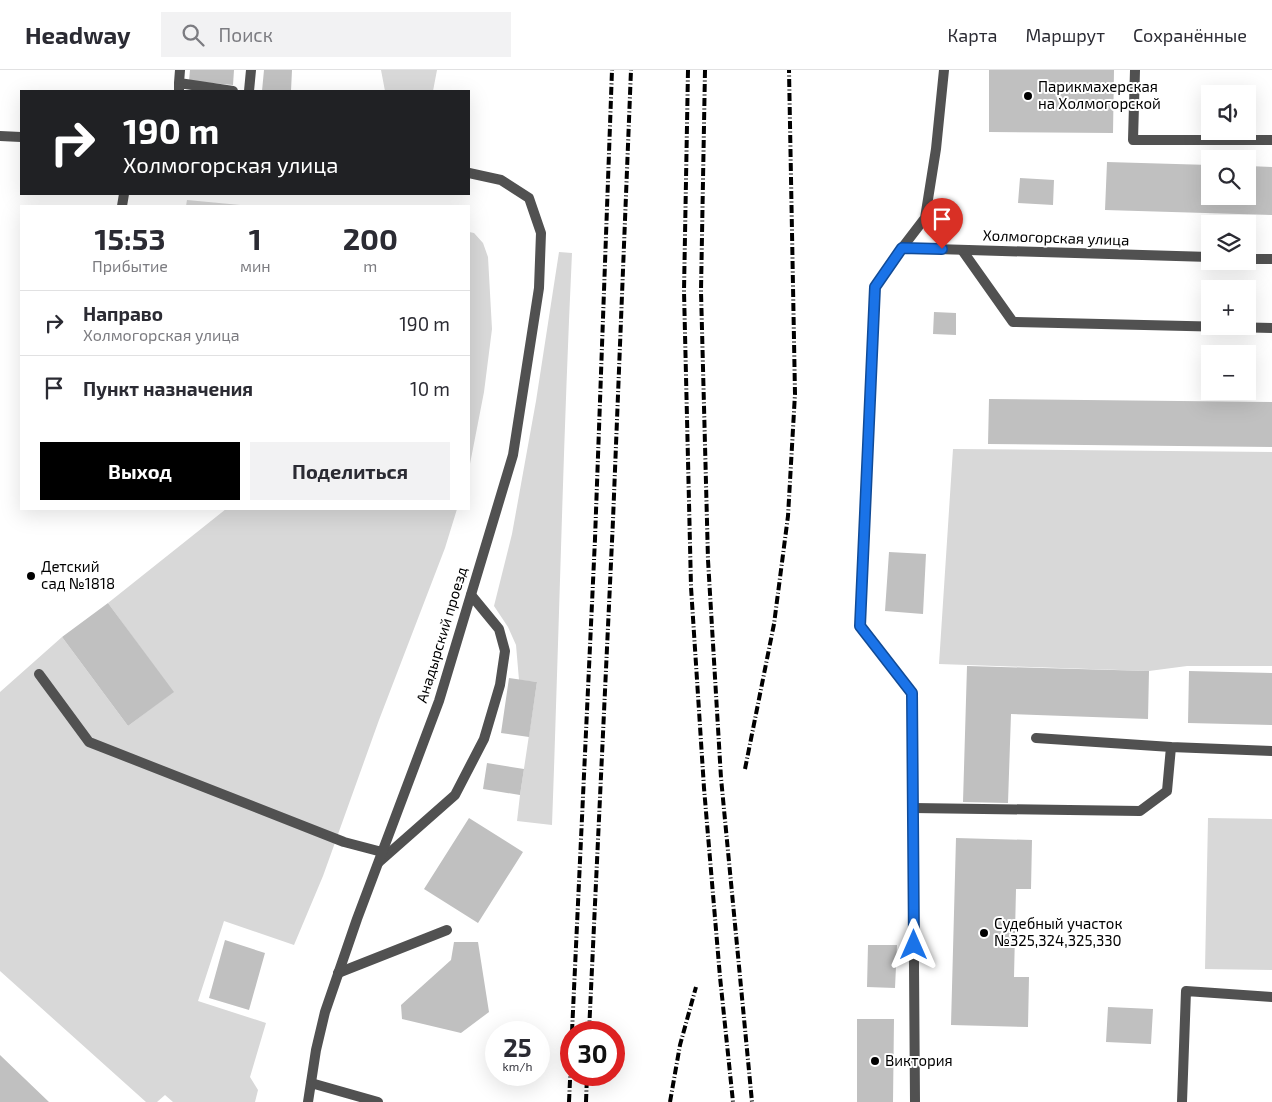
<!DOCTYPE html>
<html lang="ru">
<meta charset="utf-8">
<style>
:root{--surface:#fff;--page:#f2f2f3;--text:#2b2b33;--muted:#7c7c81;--line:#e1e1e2;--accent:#000}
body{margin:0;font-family:"Exo 2",sans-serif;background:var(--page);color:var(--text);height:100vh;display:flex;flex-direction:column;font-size:19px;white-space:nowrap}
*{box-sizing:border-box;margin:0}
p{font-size:16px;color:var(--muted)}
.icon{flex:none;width:28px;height:28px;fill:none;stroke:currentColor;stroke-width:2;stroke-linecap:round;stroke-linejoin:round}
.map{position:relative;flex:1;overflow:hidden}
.details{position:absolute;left:20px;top:135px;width:450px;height:305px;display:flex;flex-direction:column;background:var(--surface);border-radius:0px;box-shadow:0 5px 20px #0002}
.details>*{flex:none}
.hud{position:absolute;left:20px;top:20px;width:450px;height:105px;border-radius:0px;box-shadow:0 5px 20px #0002;background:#202124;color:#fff;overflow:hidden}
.controls{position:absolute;left:1201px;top:15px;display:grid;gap:10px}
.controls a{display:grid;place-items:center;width:55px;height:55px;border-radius:0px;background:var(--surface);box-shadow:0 5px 20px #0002;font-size:25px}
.speed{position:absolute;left:485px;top:951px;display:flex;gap:10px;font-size:25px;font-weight:700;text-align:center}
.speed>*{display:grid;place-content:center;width:65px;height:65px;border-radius:50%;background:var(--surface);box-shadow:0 5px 20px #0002;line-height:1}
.speed small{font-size:12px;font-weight:400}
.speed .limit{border:8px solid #d22;background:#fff;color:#111}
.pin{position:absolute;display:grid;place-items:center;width:42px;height:42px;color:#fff;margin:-51px -21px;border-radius:50% 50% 50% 0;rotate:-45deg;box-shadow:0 0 5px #0007}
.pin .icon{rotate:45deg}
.me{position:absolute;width:55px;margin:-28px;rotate:0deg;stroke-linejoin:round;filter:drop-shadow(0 0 4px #0008)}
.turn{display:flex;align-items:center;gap:18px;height:105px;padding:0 20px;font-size:22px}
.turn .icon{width:65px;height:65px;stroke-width:2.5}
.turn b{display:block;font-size:35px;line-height:42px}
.eta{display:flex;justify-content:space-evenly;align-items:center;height:85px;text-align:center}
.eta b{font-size:30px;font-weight:700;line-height:35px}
.primary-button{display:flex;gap:10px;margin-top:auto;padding:10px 20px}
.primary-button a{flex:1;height:58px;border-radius:0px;background:var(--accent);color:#fff;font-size:20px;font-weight:700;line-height:58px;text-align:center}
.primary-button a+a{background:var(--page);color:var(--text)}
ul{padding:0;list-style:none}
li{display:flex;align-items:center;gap:15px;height:65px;padding:0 20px;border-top:1px solid var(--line)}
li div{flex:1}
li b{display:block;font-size:19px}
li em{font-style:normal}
header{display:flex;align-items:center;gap:30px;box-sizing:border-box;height:70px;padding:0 25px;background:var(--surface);border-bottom:1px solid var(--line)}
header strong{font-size:24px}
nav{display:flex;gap:28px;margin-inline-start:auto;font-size:18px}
.search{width:350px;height:45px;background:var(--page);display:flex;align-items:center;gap:12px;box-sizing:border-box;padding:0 18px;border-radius:0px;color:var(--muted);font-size:19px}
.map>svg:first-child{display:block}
</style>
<header>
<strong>Headway</strong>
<div class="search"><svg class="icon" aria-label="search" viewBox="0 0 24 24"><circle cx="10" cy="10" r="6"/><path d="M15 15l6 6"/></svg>Поиск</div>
<nav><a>Карта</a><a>Маршрут</a><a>Сохранённые</a></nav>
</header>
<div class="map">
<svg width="1272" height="1032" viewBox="0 0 1272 1032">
<rect width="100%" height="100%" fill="#fff"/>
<path fill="#d8d8d8" d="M381,0h56l-4,21h-48z
M187,130l64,6h-65z
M469,162l5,1 9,10 5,14 4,72 -8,63 -15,77z
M559,182l13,1c-9,191 -13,382 -20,572l-35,-4 3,-26 17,-113 -18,-2 -3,-35 -8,-18 -14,-21 18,-72 24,-133z
M953,379l319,3v214h-85l-38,5 -210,-7z
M226,439h231l-12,39 -66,172 -56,156 -29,69 -70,-24 -26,80 68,22 -16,54 8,13 -3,12h-82l-8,-7 -8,7h-11l-146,-131v-279l62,-55 66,89 45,-34 -65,-89z
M1208,748l64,1v151l-67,-1z"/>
<path fill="#c0c0c0" d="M190,0h44l-1,15 -44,-4z
M264,0h28l-1,21h-29z
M989,0h125l-1,63 -124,-1z
M1107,92l103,3v31h38v-30l24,1v48l-167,-5z
M1020,108l34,2 -1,25 -35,-2z
M934,242l22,1v22l-23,-1z
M989,329l283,3v45l-284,-3z
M889,482l37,2 -3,60 -38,-3z
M108,533l66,89 -46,34 -66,-89z
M967,596l182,5 -1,48 -137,-5 -3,89 -45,-1z
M1189,601l83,2v52l-84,-2z
M509,608l28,4 -8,55 -28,-4z
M487,693l37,6 -4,26 -37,-6z
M469,748l54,34 -45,71 -54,-34z
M956,768l76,2 -1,49h-15l-2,88h15l-1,50 -77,-2z
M225,870l40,13 -16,57 -40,-12z
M454,872h24l11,70 -28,21 -59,-14 -1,-14 50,-45z
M868,875h29l-2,43 -28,-1z
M1108,937l45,2 -2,35 -45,-2z
M857,949h37l-1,83h-36z
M0,985l49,47h-49z"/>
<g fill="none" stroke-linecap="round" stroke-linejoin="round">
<path stroke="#515151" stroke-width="10" d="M1135,0l-2,70h139
M179,13l1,-13
M179,21v-8l54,8
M249,21l2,-21
M122,136l2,-12
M902,178l23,-30 11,-69 8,-79
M962,180l51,72 259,6
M39,604l50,68 255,100 38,10
M1036,668l135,9
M913,738l227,3 27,-20 4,-44 101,4
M379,792l76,-67 29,-56 16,-54 5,-34 -6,-22 -28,-34
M338,903l109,-43
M311,1013l67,19
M1182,1032l4,-111 86,6"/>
<path stroke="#515151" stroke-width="10" d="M1248,189h24
M915,1032l-3,-409 -52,-68 15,-338 27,-39 308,9"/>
<path stroke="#515151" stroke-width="10" d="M0,66l21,1
M308,1032l8,-52 9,-38 32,-93 82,-218 74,-246 26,-167 2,-55 -12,-35 -28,-18 -32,-7"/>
<path stroke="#000" stroke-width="4" stroke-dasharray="8 2.5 1 2.5" stroke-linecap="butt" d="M688,0l-4,221 7,296 13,201 16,189 13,125
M705,0l-4,221 7,269 13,218 31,324
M745,699l29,-145 14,-108 7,-122 -6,-324
M572,962l23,-493 17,-469
M589,962l24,-512 18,-450
M569,1032l2,-43
M586,1032l1,-27
M670,1032l10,-57 16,-58"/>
</g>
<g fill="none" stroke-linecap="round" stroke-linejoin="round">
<g stroke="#114b97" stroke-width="12">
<path id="route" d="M914,875l-2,-252 -52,-67 15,-339 27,-39 40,1"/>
</g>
<use href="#route" stroke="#1a73e8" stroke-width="9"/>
</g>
<g fill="#000" stroke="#fff" stroke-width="2">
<circle cx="1028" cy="26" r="5"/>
<circle cx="31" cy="506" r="5"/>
<circle cx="984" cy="863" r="5"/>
<circle cx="875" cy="991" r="5"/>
</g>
<g text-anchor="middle" stroke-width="4" stroke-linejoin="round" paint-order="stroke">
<g font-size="15" fill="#000" stroke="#fff" text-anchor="start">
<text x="1038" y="22">Парикмахерская<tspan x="1038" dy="17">на Холмогорской</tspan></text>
<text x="41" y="502">Детский<tspan x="41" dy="17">сад №1818</tspan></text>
<text x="994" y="859">Судебный участок<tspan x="994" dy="17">№325,324,325,330</tspan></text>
<text x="885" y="996">Виктория</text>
</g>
<g font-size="15" fill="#000" stroke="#fff">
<text transform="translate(1056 168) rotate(2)" y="5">Холмогорская улица</text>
<text transform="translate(442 565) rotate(-73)" y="5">Анадырский проезд</text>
</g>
</g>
</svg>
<div class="controls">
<a><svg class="icon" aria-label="sound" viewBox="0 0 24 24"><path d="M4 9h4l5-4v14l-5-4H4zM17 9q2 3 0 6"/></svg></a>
<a><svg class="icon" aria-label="search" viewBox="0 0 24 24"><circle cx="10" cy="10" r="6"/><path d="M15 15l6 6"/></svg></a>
<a><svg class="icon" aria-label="layers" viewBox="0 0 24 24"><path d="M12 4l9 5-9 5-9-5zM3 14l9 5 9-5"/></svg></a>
<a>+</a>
<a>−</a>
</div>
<div class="speed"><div>25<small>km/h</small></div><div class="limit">30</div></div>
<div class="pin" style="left:942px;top:179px;background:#d93025"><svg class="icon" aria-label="arrive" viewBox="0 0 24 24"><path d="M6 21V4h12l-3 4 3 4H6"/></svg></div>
<svg class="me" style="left:914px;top:875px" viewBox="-20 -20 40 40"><path d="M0-17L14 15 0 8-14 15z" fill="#1a73e8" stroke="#fff" stroke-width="4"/></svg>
<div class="hud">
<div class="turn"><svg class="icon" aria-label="right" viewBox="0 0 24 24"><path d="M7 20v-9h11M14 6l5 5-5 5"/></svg><div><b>190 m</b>Холмогорская улица</div></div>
</div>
<section class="details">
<div class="eta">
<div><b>15:53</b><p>Прибытие</p></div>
<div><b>1</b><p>мин</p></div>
<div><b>200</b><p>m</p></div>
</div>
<ul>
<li><svg class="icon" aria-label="right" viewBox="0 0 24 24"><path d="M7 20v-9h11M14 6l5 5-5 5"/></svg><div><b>Направо</b><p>Холмогорская улица</p></div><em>190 m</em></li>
<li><svg class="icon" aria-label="arrive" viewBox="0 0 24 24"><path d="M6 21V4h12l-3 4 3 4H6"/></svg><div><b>Пункт назначения</b></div><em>10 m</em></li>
</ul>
<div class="primary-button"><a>Выход</a><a>Поделиться</a></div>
</section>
</div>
